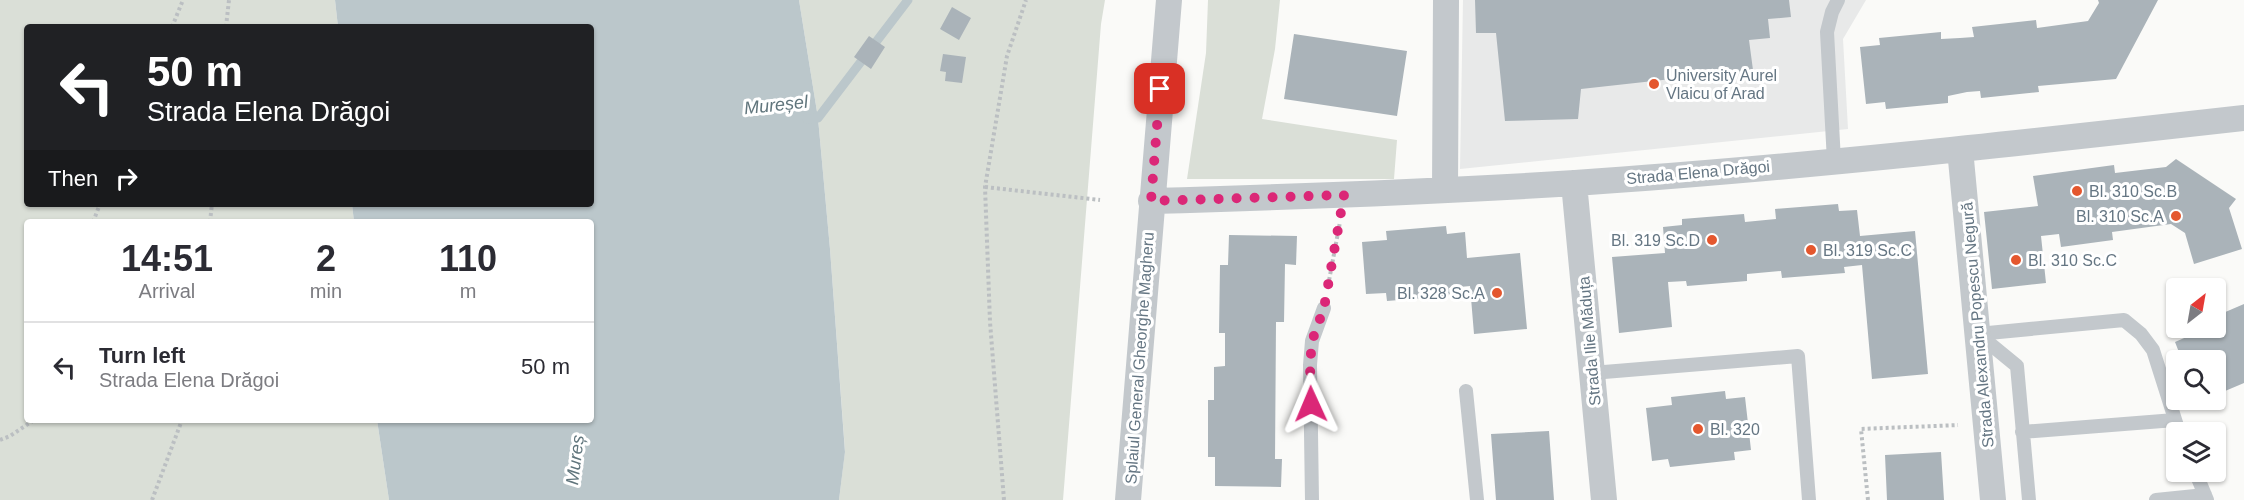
<!DOCTYPE html>
<meta charset="utf-8">
<style>
:root{--surface:#fff;--page:#f7f7f7;--text:#2b2b33;--muted:#7c7c81;--line:#e1e1e2}
body{margin:0;font-family:Arial,sans-serif;background:var(--page);color:var(--text);height:100vh;display:flex;flex-direction:column;font-size:22px;white-space:nowrap}
*{box-sizing:border-box;margin:0}
p{font-size:20px;color:var(--muted)}
.icon{flex:none;width:33px;height:33px;fill:none;stroke:currentColor;stroke-width:2;stroke-linecap:round;stroke-linejoin:round}
.map{position:relative;flex:1;overflow:hidden}
.drawer{position:absolute;left:24px;top:219px;width:570px;height:204px;display:flex;flex-direction:column;background:var(--surface);border-radius:6px;box-shadow:0 2px 4px #0004}
.drawer>*{flex:none}
.guide{position:absolute;left:24px;top:24px;width:570px;height:183px;border-radius:6px;box-shadow:0 2px 4px #0004;background:#202124;color:#fff;overflow:hidden}
.needle{width:39px;rotate:31deg}
.fabs{position:absolute;left:2166px;top:278px;display:grid;gap:12px}
.fabs a{display:grid;place-items:center;width:60px;height:60px;border-radius:6px;background:var(--surface);box-shadow:0 2px 4px #0004;font-size:30px}
.pin{position:absolute;display:grid;place-items:center;width:51px;height:51px;color:#fff;margin:-26px;border-radius:12px;box-shadow:0 3px 9px #0006}
.me{position:absolute;width:66px;margin:-33px;rotate:359deg;stroke-linejoin:round;filter:drop-shadow(0 0 4px #0008)}
.turn{display:flex;align-items:center;gap:21px;height:126px;padding:0 24px;font-size:27px}
.turn .icon{width:78px;height:78px;stroke-width:2.5}
.turn b{display:block;font-size:42px;line-height:51px}
.then{display:flex;align-items:center;height:57px;padding:0 24px;background:#0003;gap:12px;font-size:22px}
.eta{display:flex;justify-content:space-evenly;align-items:center;height:102px;text-align:center}
.eta b{font-size:36px;font-weight:700;line-height:42px}
ul{padding:0;list-style:none}
li{display:flex;align-items:center;gap:18px;height:90px;padding:0 24px;border-top:2px solid var(--line)}
li div{flex:1}
li b{display:block;font-size:22px}
li em{font-style:normal}
.map>svg:first-child{display:block}
</style>
<div class="map">
<svg width="2244" height="500" viewBox="0 0 2244 500">
<rect width="100%" height="100%" fill="#fafaf8"/>
<path fill="#e8e9e9" d="M1463,0h403l-23,39 5,90 -388,40z"/>
<path fill="#dadfd7" d="M0,0h335l3,27h-311v177h325l2,18h-327v198h350l12,80h-389z
M799,0h306l-4,24 -38,476h-224l6,-49 -15,-202 -12,-131z
M1208,0h72l-5,49 -13,70 135,21 -3,39h-207l19,-126z"/>
<path fill="#bbc7cb" d="M335,0h464l19,118 12,131 15,203 -6,48h-450l-12,-80h214v-198h-237l-2,-18h239v-177h-253z"/>
<g fill="none" stroke-linecap="round" stroke-linejoin="round">
<path stroke="#bbc7cb" stroke-width="9" d="M807,119l11,-1 90,-118"/>
</g>
<path fill="#aab3b9" d="M1475,0h314l2,17 -23,2 2,19 -21,2 4,30 -172,19 -3,30 -73,2 -9,-88h-20z
M2098,0h60l-42,79 -78,7 1,6 -58,6 -1,-7 -13,1 -19,4v7l-62,6 -1,-7 -19,2 -6,-57 20,-2 -1,-7 62,-6v7l19,-1 14,-1 -2,-10 64,-7 1,8 51,-7 11,-18z
M952,7l19,11 -12,22 -19,-11z
M1294,34l113,17 -10,65 -113,-17z
M869,36l16,11 -14,22 -17,-12z
M943,54l23,3 -4,26 -17,-2 1,-9 -6,-1z
M2176,159l60,40 -7,9 13,41 -48,15 -9,-31 -14,-9 -59,8 1,8 -52,7 -2,-13 -18,2 5,47 -54,6 -8,-77 54,-6 -5,-30 81,-11 1,8 51,-6z
M1838,204l1,7 18,-1 3,26 55,-5 13,143 -56,5 -10,-114 -18,2 1,6 -63,5 -1,-7 -34,3v7l-60,5 -1,-5 -18,1 4,45 -53,6 -7,-76 53,-4 -2,-26 19,-2v-6l62,-5 1,8 31,-3 -1,-10z
M1446,226l1,8 18,-2 2,26 53,-5 7,76 -53,5 -4,-48 -21,2 1,8 -63,5 -1,-8 -20,1 -4,-52 25,-2 -1,-9z
M1229,235l68,1 -1,29 -11,-1 -1,58h-8l-1,137h7l-1,28 -66,-1v-29h-7v-57h6v-33l11,-1v-33h-6l1,-68h8z
M2244,304v79l-26,11 -2,-5v-29h-34l-7,-18 16,-7 -3,-7 28,-1v-11z
M1725,391l1,8 19,-2 6,53 -17,2 1,8 -65,7 -2,-8 -16,2 -6,-53 26,-3 -1,-8z
M1549,431l5,69h-58l-5,-66z
M1941,452l3,48h-57l-2,-45z"/>
<g fill="none" stroke-linecap="round" stroke-linejoin="round">
<path stroke="#bbbfc2" stroke-width="4" stroke-dasharray="3 3" stroke-linecap="butt" d="M172,27l11,-27
M226,27l3,-27
M985,187l115,13
M93,222l7,-18
M210,222l2,-18
M1328,286l12,-64
M0,440l10,-4 24,-16
M152,500l30,-80
M1004,500l-14,-178 -5,-135 22,-131 19,-56
M1868,500l-7,-71 97,-4"/>
<path stroke="#c3c8cc" stroke-width="14" d="M1834,161l-7,-129 5,-20 6,-12
M1978,334l146,-14 17,14 12,16 26,82
M1978,334l39,32 12,134
M1592,373l206,-17 11,144
M1466,391l11,109
M2022,432l153,-12
M2195,471l12,29
M1312,500l-2,-135 2,-24 12,-33
M2156,500l49,-5"/>
<path stroke="#c3c8cc" stroke-width="26" d="M1960,149l33,351
M1574,183l30,317
M1445,190l1,-190
M1151,201c141,-4 283,-9 424,-18 223,-15 446,-40 669,-65
M1128,500l41,-500"/>
</g>
<g fill="none" stroke-linecap="round" stroke-linejoin="round">
<path stroke="#db2777" stroke-width="10" stroke-dasharray="0 18" d="M1160,89l-9,112 193,-6 -20,113 -12,33 -2,24 1,39"/>
</g>
<g fill="#e4572e" stroke="#fff" stroke-width="2">
<circle cx="1654" cy="84" r="6"/>
<circle cx="2077" cy="191" r="6"/>
<circle cx="2176" cy="216" r="6"/>
<circle cx="1712" cy="240" r="6"/>
<circle cx="1811" cy="250" r="6"/>
<circle cx="2016" cy="260" r="6"/>
<circle cx="1497" cy="293" r="6"/>
<circle cx="1698" cy="429" r="6"/>
</g>
<g text-anchor="middle" stroke-width="6" stroke-linejoin="round" paint-order="stroke">
<g font-size="16" fill="#657683" stroke="#fff" text-anchor="start">
<text x="1666" y="81">University Aurel<tspan x="1666" dy="18">Vlaicu of Arad</tspan></text>
<text x="2089" y="197">Bl. 310 Sc.B</text>
<text x="2164" y="222" text-anchor="end">Bl. 310 Sc.A</text>
<text x="1700" y="246" text-anchor="end">Bl. 319 Sc.D</text>
<text x="1823" y="256">Bl. 319 Sc.C</text>
<text x="2028" y="266">Bl. 310 Sc.C</text>
<text x="1485" y="299" text-anchor="end">Bl. 328 Sc.A</text>
<text x="1710" y="435">Bl. 320</text>
</g>
<g font-size="16" fill="#657683" stroke="#fff">
<text transform="translate(1698 172) rotate(-5)" y="6">Strada Elena Drăgoi</text>
<text transform="translate(1977 325) rotate(-95)" y="6">Strada Alexandru Popescu Negură</text>
<text transform="translate(1589 341) rotate(-95)" y="6">Strada Ilie Măduța</text>
<text transform="translate(1139 358) rotate(-86)" y="6">Splaiul General Gheorghe Magheru</text>
</g>
<g font-size="18" font-style="italic" fill="#60757c" stroke="#fff">
<text transform="translate(776 105) rotate(-6)" y="6">Mureșel</text>
<text transform="translate(575 460) rotate(-83)" y="6">Mureș</text>
</g>
</g>
</svg>
<div class="fabs">
<a><svg class="needle" viewBox="-14 -14 28 28"><path d="M0-13l5 13h-10z" fill="#e53935"/><path d="M0 13l5-13h-10z" fill="#7c7c81"/></svg></a>
<a><svg class="icon" aria-label="search" viewBox="0 0 24 24"><circle cx="10" cy="10" r="6"/><path d="M15 15l6 6"/></svg></a>
<a><svg class="icon" aria-label="layers" viewBox="0 0 24 24"><path d="M12 4l9 5-9 5-9-5zM3 14l9 5 9-5"/></svg></a>
</div>
<div class="pin" style="left:1160px;top:89px;background:#d93025"><svg class="icon" aria-label="arrive" viewBox="0 0 24 24"><path d="M6 21V4h12l-3 4 3 4H6"/></svg></div>
<svg class="me" style="left:1311px;top:404px" viewBox="-20 -20 40 40"><path d="M0-17L14 15 0 8-14 15z" fill="#db2777" stroke="#fff" stroke-width="4"/></svg>
<div class="guide">
<div class="turn"><svg class="icon" aria-label="left" viewBox="0 0 24 24"><path d="M17 20v-9H6M10 6l-5 5 5 5"/></svg><div><b>50 m</b>Strada Elena Drăgoi</div></div>
<div class="then">Then<svg class="icon" aria-label="right" viewBox="0 0 24 24"><path d="M7 20v-9h11M14 6l5 5-5 5"/></svg></div>
</div>
<section class="drawer">
<div class="eta">
<div><b>14:51</b><p>Arrival</p></div>
<div><b>2</b><p>min</p></div>
<div><b>110</b><p>m</p></div>
</div>
<ul>
<li><svg class="icon" aria-label="left" viewBox="0 0 24 24"><path d="M17 20v-9H6M10 6l-5 5 5 5"/></svg><div><b>Turn left</b><p>Strada Elena Drăgoi</p></div><em>50 m</em></li>
</ul>
</section>
</div>
